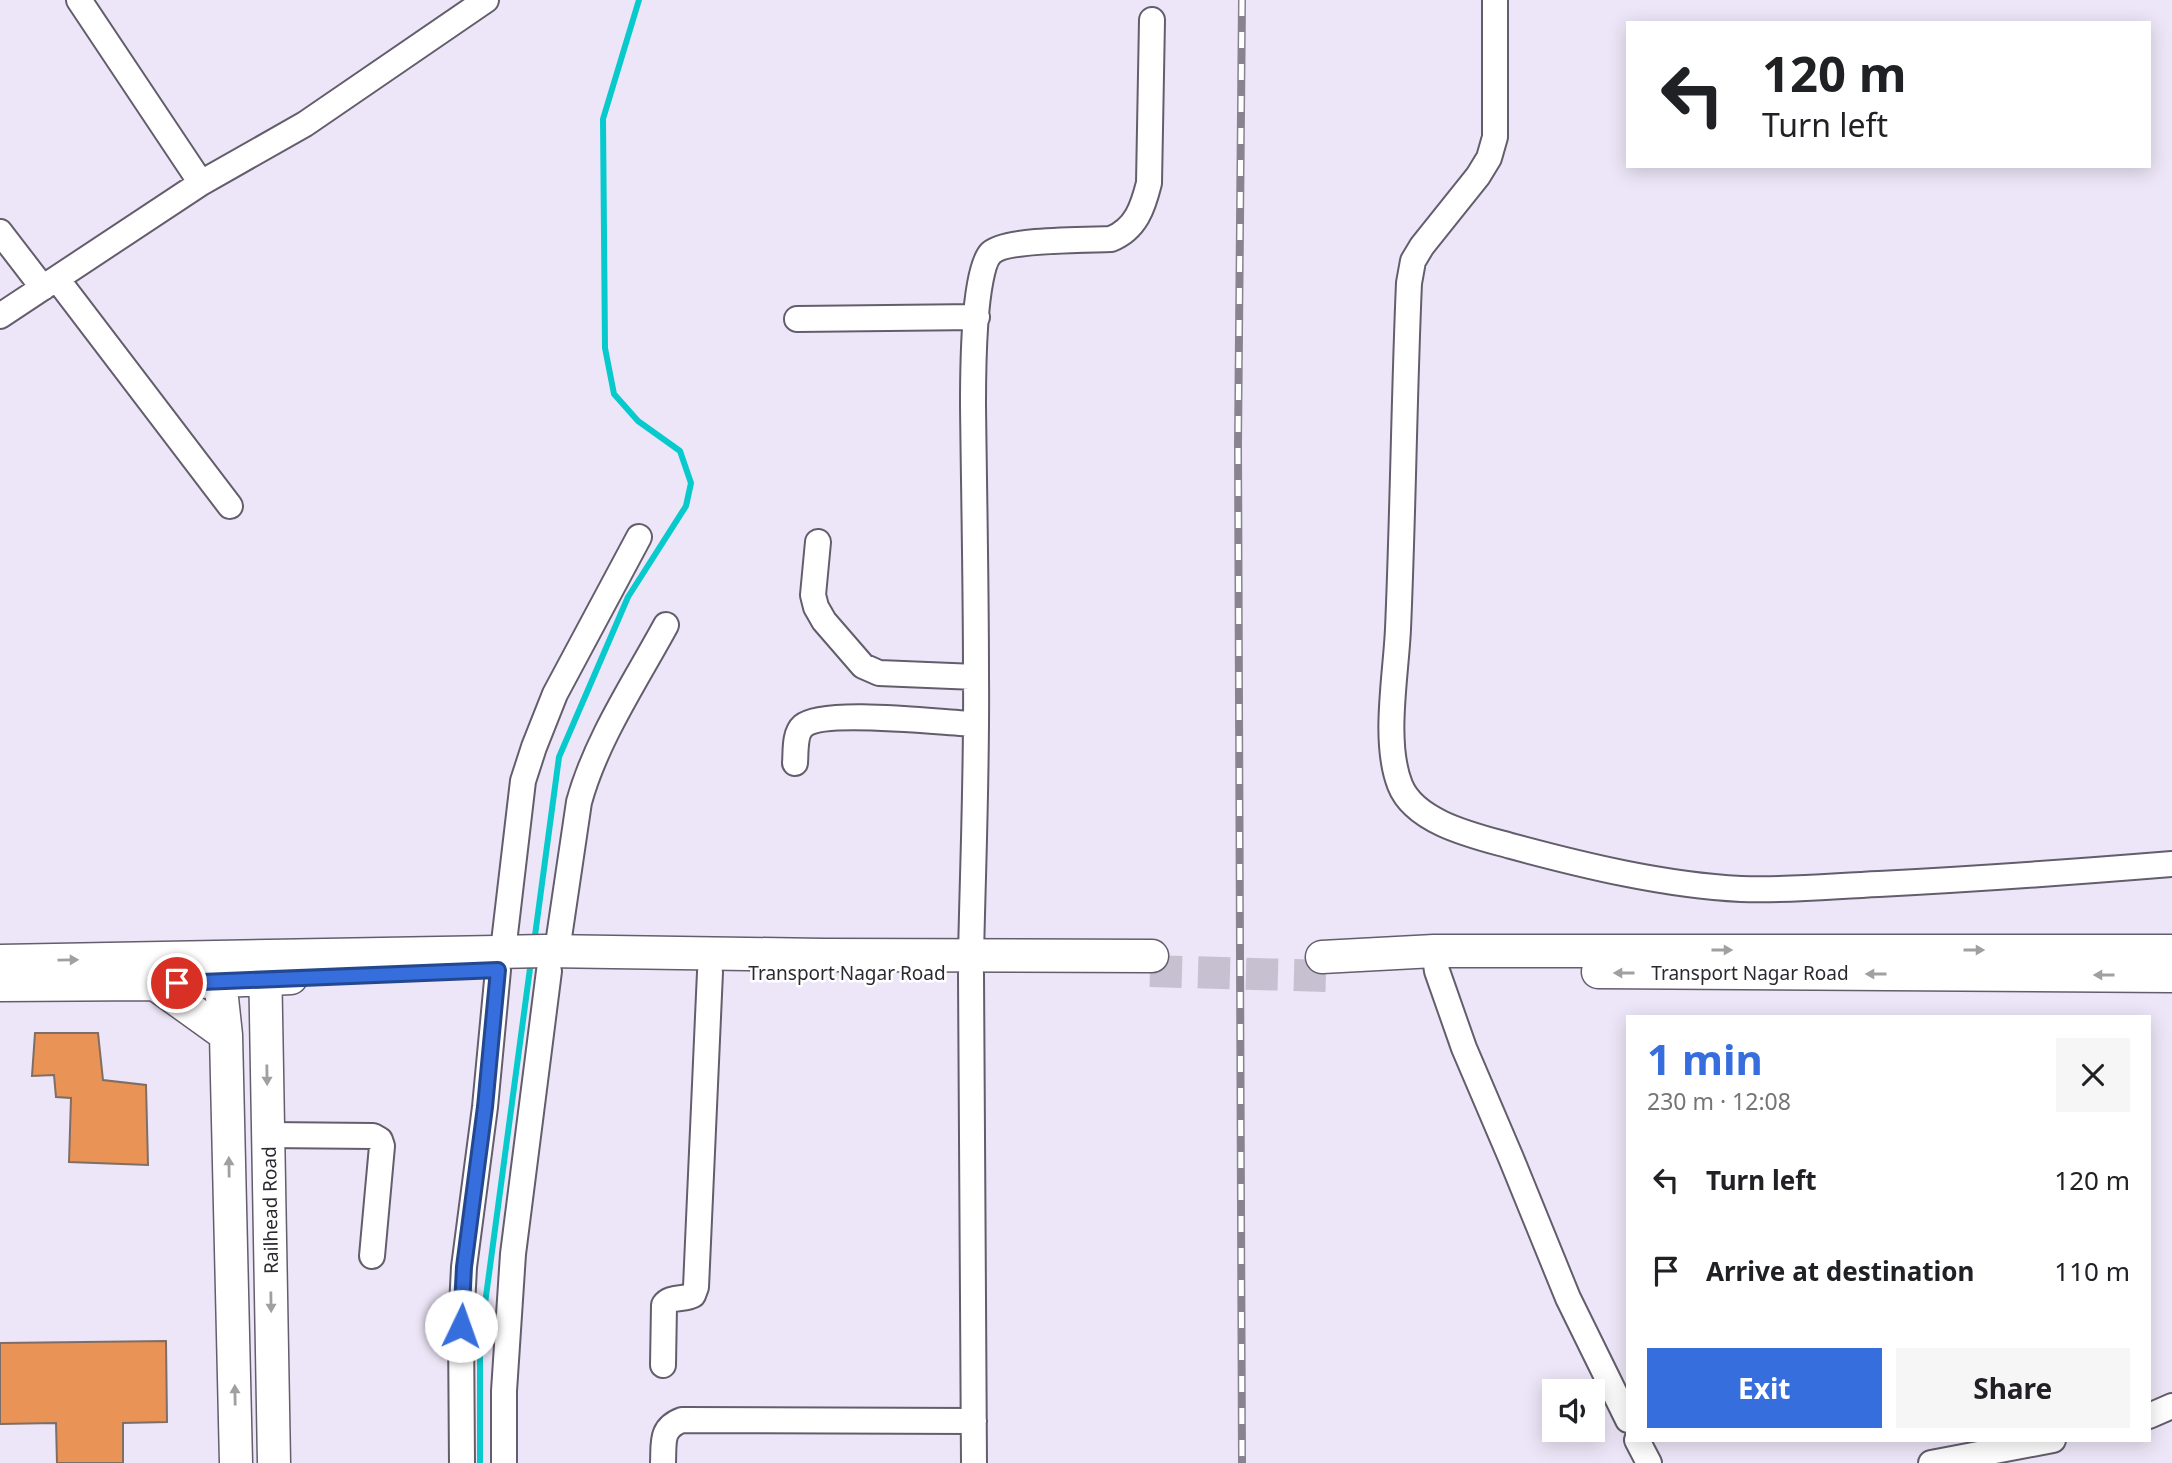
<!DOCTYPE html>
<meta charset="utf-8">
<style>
:root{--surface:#fff;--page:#f6f6f6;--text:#202124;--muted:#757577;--accent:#376edd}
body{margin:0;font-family:"Noto Sans",sans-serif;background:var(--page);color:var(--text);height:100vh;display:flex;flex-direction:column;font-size:26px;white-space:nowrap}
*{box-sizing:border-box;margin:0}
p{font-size:23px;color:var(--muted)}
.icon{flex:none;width:38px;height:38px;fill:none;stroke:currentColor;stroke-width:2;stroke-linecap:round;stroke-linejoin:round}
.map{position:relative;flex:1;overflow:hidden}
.drawer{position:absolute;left:1626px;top:1015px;width:525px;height:427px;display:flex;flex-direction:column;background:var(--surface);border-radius:0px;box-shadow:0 4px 18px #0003}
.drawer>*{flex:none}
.guide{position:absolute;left:1626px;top:21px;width:525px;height:147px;border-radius:0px;box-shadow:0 4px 18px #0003;background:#fff;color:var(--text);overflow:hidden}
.tools{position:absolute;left:1542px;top:1379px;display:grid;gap:14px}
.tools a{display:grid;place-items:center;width:63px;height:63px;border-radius:0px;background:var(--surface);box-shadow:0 4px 18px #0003;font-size:35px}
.pin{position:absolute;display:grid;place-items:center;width:60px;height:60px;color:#fff;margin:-30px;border:4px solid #fff;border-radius:50%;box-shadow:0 2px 7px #0007}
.me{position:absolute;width:77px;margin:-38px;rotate:3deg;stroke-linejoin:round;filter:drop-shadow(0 0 5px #0008)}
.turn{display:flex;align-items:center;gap:24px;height:147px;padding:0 21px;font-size:32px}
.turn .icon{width:91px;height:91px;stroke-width:2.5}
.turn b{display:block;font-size:49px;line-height:60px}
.round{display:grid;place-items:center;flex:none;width:74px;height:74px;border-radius:0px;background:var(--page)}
.overview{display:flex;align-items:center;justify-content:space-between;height:119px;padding:0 21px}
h1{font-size:42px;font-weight:700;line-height:52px;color:var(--accent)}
.button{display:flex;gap:14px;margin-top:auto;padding:14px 21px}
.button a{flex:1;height:80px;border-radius:0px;background:var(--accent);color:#fff;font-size:28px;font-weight:700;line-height:80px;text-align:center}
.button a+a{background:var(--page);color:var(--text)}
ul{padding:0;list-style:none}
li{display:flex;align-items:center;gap:21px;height:91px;padding:0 21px}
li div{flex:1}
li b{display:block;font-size:26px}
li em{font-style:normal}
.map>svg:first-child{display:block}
</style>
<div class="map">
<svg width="2172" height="1463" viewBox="0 0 2172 1463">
<rect width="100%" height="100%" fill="#ede6f8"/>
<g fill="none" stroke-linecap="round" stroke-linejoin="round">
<path stroke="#08cacc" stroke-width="6" d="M534,943l25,-186 69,-160 58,-91 5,-23 -11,-32 -42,-30 -24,-27 -9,-46 -2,-229 36,-119
M480,1463v-122l51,-380"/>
</g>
<path fill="#e99356" stroke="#7e6e65" stroke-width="2" d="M35,1033h63l5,47 43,5 2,80 -79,-3 2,-64 -15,-1 -2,-22 -22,1z
M166,1341l1,81 -44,1v40h-66l-1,-40 -56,1v-81z"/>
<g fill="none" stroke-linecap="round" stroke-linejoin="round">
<path stroke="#c6c0d0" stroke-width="32" stroke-dasharray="32 16" stroke-linecap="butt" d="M1150,971l177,5"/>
<g stroke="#635d6c" stroke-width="28">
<path id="minor" d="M79,0l122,183
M1495,0v137l-6,21 -11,18 -56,70 -9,15 -4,22c-5,115 -6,231 -11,346 -2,46 -15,113 2,156 15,38 75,51 111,61 74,20 153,39 230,43 46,2 92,-3 138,-5 97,-5 195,-12 293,-20
M0,232l43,56
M57,279l173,227
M0,316l201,-133 104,-59 181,-124
M797,319l180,-2
M818,542l-5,53 3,12 8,14 39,45 16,7 97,4
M795,763c1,-11 -1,-29 8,-37 21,-18 141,-3 172,-2
M503,951l20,-170 11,-34 21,-53 84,-157
M557,951l22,-149c17,-62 56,-120 87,-177
M1434,951l3,20 27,77 47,110 57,140 60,122
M971,956c2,-94 6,-188 5,-281 0,-90 -2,-181 -3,-271 0,-27 0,-134 18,-151 15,-14 96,-13 120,-14 25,-10 32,-32 38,-56l3,-163
M971,974l3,489
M268,1135l105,1 7,4 2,6 -10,110
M663,1365l1,-60c6,-9 20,-5 29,-10l3,-8 14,-315
M2149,1416l23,-10
M1637,1440l12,23
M462,1463l-1,-137 3,-59 21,-160 13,-137
M504,1463v-72l9,-137 36,-283
M663,1463c1,-20 -3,-35 19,-43l292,1
M1931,1463l122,-23"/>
</g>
<g stroke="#635d6c" stroke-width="35">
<path id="major" d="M1322,957l112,-6h738
M265,959l9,504
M0,961l545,-10 278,4 329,1
M218,961l8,74 10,428
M1598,972l574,4
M155,984l71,51
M0,985l155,-1 136,-6"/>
</g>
<use href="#minor" stroke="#fff" stroke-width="24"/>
<use href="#major" stroke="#fff" stroke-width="32"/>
<g stroke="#87838f" stroke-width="8">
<path id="rail" d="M1242,0l-4,446 4,1017"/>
</g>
<use href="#rail" stroke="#fff" stroke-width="5" stroke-dasharray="16" stroke-linecap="butt"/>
</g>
<defs><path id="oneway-solid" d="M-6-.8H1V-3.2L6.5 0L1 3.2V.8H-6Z" transform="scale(1.75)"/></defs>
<g fill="#a09fa1">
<use href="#oneway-solid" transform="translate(1722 950)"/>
<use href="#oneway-solid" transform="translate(1974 950)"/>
<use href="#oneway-solid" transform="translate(68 960) rotate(-1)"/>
<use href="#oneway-solid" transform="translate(1624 973) rotate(-180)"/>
<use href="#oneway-solid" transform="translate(1876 974) rotate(-180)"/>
<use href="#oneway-solid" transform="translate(2104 975) rotate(-180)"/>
<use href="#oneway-solid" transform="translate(267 1075) rotate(89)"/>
<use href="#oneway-solid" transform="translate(229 1167) rotate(-91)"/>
<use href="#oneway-solid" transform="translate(271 1302) rotate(89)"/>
<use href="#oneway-solid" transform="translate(235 1395) rotate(-91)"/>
</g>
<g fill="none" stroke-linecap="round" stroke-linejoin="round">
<g stroke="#244890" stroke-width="18">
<path id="route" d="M177,983l321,-13 -13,137 -21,160 -3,59"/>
</g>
<use href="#route" stroke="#376edd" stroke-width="12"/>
</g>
<g text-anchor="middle" stroke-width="5" stroke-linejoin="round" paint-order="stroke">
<g font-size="19" fill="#2b292f" stroke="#fff">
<text x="847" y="980">Transport Nagar Road</text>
<text x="1750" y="980">Transport Nagar Road</text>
<text transform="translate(270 1210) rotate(-91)" y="7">Railhead Road</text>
</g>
</g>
</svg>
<div class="tools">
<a><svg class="icon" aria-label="sound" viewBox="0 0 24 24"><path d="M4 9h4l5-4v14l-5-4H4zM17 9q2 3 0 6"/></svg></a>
</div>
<div class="pin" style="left:177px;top:983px;background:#d93025"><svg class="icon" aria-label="arrive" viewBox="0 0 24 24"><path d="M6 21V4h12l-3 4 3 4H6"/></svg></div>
<svg class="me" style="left:461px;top:1326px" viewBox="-20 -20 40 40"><circle r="19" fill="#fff"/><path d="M0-13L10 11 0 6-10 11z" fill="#376edd"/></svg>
<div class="guide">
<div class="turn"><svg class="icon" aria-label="left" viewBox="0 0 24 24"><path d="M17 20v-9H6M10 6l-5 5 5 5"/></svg><div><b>120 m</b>Turn left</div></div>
</div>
<section class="drawer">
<div class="overview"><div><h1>1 min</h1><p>230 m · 12:08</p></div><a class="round"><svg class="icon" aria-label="close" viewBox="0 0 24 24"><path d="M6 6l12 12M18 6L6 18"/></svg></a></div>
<ul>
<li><svg class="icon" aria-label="left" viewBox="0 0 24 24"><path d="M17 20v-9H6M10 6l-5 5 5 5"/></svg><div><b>Turn left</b></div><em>120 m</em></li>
<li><svg class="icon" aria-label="arrive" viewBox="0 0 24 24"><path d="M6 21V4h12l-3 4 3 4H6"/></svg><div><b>Arrive at destination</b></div><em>110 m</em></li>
</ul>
<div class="button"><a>Exit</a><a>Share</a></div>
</section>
</div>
